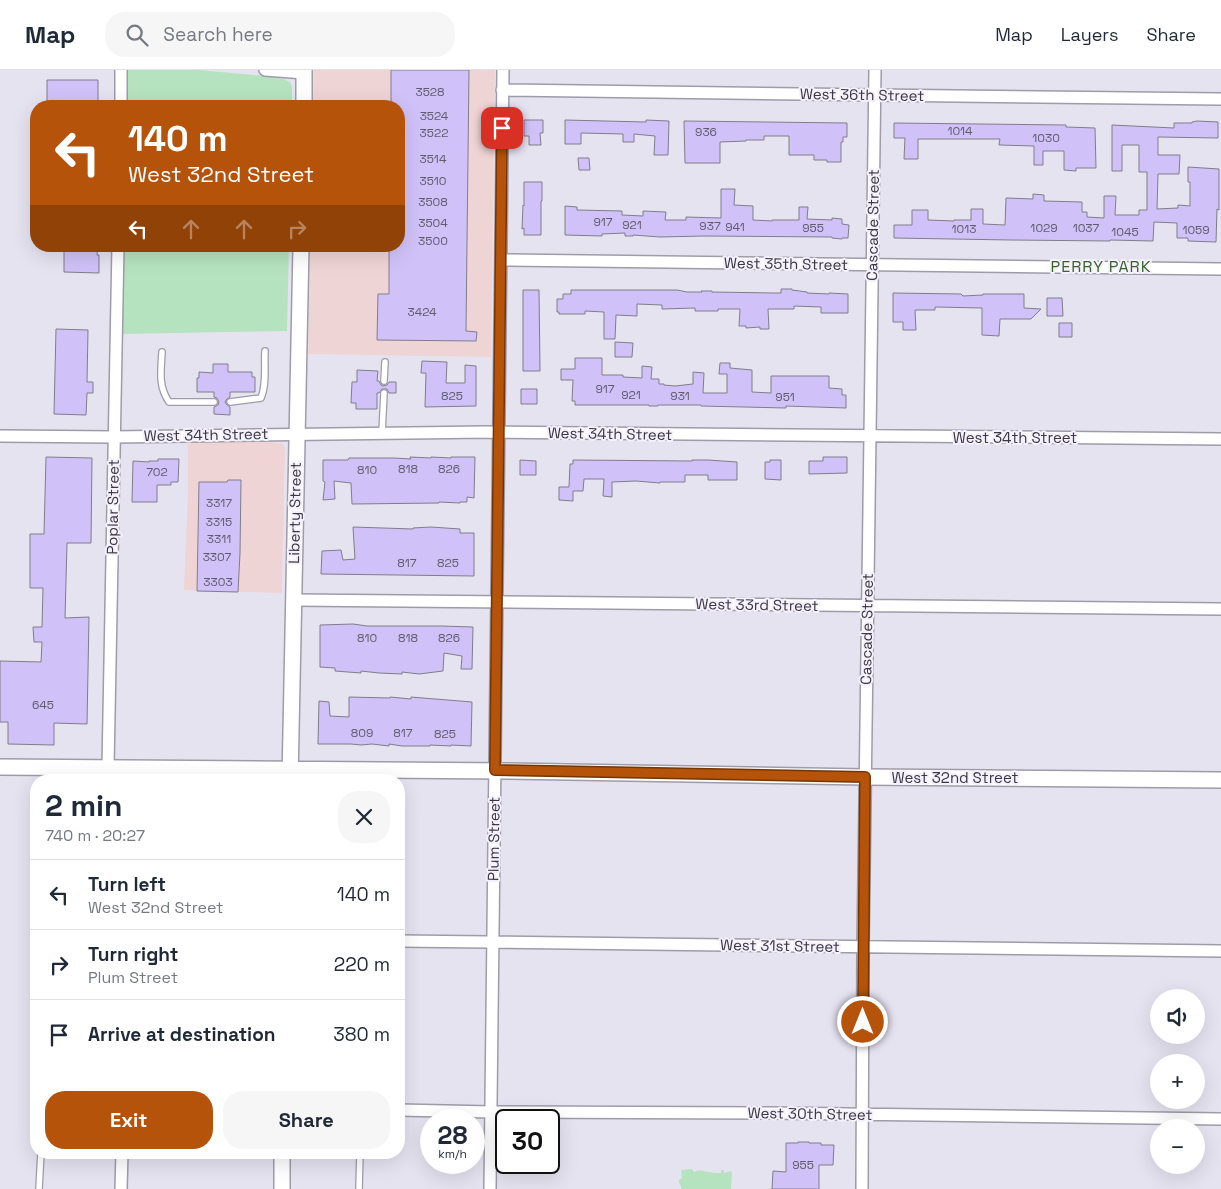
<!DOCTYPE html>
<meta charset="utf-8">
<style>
:root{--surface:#fff;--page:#f6f6f7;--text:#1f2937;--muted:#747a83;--line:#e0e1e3;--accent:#b45309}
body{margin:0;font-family:"Space Grotesk",sans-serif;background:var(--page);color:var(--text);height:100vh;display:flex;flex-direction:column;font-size:19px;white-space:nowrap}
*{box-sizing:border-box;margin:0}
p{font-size:16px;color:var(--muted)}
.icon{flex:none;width:28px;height:28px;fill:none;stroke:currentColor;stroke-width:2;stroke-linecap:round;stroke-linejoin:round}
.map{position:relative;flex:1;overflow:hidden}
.sheet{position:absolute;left:30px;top:704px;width:375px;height:385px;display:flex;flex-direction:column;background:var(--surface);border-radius:20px;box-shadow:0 5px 20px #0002}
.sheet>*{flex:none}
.guide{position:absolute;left:30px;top:30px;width:375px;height:152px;border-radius:20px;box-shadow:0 5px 20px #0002;background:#b45309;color:#fff;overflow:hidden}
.controls{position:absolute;left:1150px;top:919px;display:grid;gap:10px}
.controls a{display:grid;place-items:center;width:55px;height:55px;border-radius:50%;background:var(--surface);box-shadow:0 5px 20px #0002;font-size:25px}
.speed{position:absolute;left:420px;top:1039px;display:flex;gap:10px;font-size:25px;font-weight:700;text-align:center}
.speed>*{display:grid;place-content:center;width:65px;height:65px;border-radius:50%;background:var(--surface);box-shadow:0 5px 20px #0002;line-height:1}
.speed small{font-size:12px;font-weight:400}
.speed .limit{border:2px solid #111;border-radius:8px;background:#fff;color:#111}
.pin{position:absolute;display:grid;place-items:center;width:42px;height:42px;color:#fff;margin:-21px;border-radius:10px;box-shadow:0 2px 8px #0006}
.me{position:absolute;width:55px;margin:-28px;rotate:0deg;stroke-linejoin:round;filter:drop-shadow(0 0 4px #0008)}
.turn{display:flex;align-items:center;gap:18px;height:105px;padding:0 15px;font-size:22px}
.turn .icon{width:65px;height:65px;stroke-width:2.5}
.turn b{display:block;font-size:35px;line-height:42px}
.lanes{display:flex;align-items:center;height:48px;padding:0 15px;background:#0003;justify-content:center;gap:25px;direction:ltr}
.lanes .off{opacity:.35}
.round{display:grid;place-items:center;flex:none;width:52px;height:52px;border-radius:20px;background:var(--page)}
.head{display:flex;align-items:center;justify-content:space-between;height:85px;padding:0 15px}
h1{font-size:30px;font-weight:700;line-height:38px}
.button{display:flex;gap:10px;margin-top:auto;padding:10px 15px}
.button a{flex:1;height:58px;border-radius:20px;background:var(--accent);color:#fff;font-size:20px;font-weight:700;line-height:58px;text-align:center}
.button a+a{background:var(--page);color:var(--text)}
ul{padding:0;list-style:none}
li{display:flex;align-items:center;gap:15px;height:70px;padding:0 15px;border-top:1px solid var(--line)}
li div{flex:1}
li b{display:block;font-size:19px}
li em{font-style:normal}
header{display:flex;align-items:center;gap:30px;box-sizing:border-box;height:70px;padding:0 25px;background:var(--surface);border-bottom:1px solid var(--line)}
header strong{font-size:24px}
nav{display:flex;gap:28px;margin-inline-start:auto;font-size:18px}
.search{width:350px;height:45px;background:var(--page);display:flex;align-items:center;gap:12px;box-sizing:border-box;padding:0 18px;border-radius:20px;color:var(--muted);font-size:19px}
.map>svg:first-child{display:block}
</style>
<header>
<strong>Map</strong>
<div class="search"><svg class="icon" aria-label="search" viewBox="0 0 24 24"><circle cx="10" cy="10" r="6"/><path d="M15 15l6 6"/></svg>Search here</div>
<nav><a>Map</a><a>Layers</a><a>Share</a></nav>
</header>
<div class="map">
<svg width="1221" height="1119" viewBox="0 0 1221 1119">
<rect width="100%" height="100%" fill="#e6e3f1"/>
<path fill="#efd4d5" d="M314,0h181l-4,287 -183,-3 2,-108h89v-140h-86z
M188,372h82l12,2 3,3 -3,146 -98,-3 4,-98z"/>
<path fill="#b5e3bf" d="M128,0h70l67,6 18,3 7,3 2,4v20h-165l-1,-33z
M123,176h166l-2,85 -165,3z
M692,1099l2,3c7,-3 9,-1 15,0 3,1 8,1 12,1v-3h3v3c3,-1 5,-3 8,-1l-1,17h-50v-3l-2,-3v-3l3,-2 -1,-8z"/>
<path fill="#d0c2f8" stroke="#807d8a" d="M391,0h78l-3,261 11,1 -1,9 -99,-1 1,-46h11v-48h10v-140h-8z
M47,10h51v26h-51z
M524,50h19v13h-3l1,12h-12v-9h-5z
M565,50l81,2v-2l23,1 -1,34h-14l1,-19 -21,-2v8h-11v-8l-42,-1v11h-16z
M684,51l163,2v14h-4v5h-2v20h-14v-2h-13v-5h-25v-19h-25v4h-18v1l-26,1v21h-35z
M1197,51l21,1v16l-60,-1v18h22l-1,19h-21l-1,35 21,-1v-3l12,1v-24h-2v-15l31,2v41l-2,-1 -1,33 -28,-1v-3h-11v-15l-23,-1 -1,19 -43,-1v1l-99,-1 -117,-2v-13h18v-15h16v10l26,1v-1h17v-11h12v15l22,1 1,-27 27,1v-5l11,1v6l38,1v10h5v5l17,1v-22h12l-1,19h24v-5h8v-38h-8v-27h-17v26h-10v-46l62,3v-5h18v-1z
M894,53l172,2v2l29,1 1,40h-20v3l-12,-1v-19h-21v14h-9v-19l-35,-1 1,-6h-82v20h-14l1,-21h-11z
M578,88h11l1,12h-11z
M524,112h18v19h-1v34h-17v-7l-2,1 1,-24 1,1z
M721,119h14l-1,16 19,1v14l19,1v-1h27v-13h9l-1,12 25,1v-2l10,1v5l7,1 -1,13h-6v1l-10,-1v-1l-128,-1 -44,1 -27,-2v1h-8v-3l-23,1v2l-37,-1v-29l12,1v3l45,1v4l21,1v-5l23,1 -1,8h21v-3l35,1z
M64,176h34l-1,9h2v18l-35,-1z
M781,219h11v1l15,2v1l22,1v-1l19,1v19h-27v-6l-27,-1v3h-26l1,20h-9v-2l-14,1v-2h-7l1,-17h-22v2h-23v-3l-33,1v-4l-25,-1v12l-21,-1 -1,24h-11v-27l-19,-1v3h-26v-2h-2v-13h6v-5h8v-4h106l10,2h15l-1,-1h11v1l61,1h8z
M523,220h16l1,81h-17z
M893,223l68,1 2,2 20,-1v-1h41v14l17,1 -10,10h-31l-1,17 -17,-1v-27l-47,-1v3h-20l1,20h-13v-8h-10z
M1047,228h15l1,18h-16z
M1059,253h13v14h-13z
M56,259l32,1 -1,52h6v11h-6l-1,22 -32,-1z
M615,272l18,1 -1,14h-17z
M575,288h27v17h21v2l19,1v-12l10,1 -1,12h8v5h5v1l11,1 18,-2v-12l11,1 -1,20h24v-19h-8l1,-11h10v5l22,2v22l19,1v-17h58v12l13,1v6h4v13l-60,-2v2l-85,-2v-1h-43v1h-9v-1h-74v-4h-3l1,-21h-12v-11h14z
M422,291l25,1 -1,21h19v-18l11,1v40l-51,1 1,-34h-5z
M213,294h15v8h24v5h3v15h-25v5l-3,2 -2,3 2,3 3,2v8l-16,-1v-7l4,-2 1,-3 -2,-4 -3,-1v-5h-17v-14h2v-6l14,1z
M357,300l21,1 -1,10h2l2,4 2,1 4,-1 2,-3h7v11h-7l-2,-4h-5l-3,4h-2v16h-21v-6h-5l1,-21h5z
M521,319h16v15h-16z
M46,387l46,1 -1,85h-24l-2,75 24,-1 -2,107 -33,-1v22l-46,-1v-22h-8v-61l41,1 1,-20h-8l-1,-15h9l1,-39h-13v-54h14z
M410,387l21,1v-1l20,1v-1h24l-1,41 -7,-1v5h-7v1l-21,-1v1l-87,1 -1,-21 -17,-2 1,18 -12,1 2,-18 -2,-1v-21h25l1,-2h45l17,1z
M823,387h24v16l-38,1v-13h14z
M158,389h21l-1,23h-7v3h-14v17h-25l1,-41 16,1v-1h9z
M520,390l16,1v14h-16z
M573,390l119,1v-1h16l29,2v18h-29v-5h-23v7h-25v1l-24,-2 -24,1v15l-9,-1 1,-17h-20l-1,12h-10v10l-14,-1v-13h10l1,-23h3z
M770,390h11v20l-16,-1v-17h5z
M228,410h13l-1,73 -2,39 -41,-1 2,-109h28z
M353,457l60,2v-1l18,-1 29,2v4h14v43l-153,-2 1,-23 19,-1 2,10 12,-1z
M353,554l14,2h74l32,1 -1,42h-11l1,-13 -18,-3 -1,18 -24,3 -17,-2v2l-23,-1 -18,-2v2l-26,-2v-3l-15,-1v-42z
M349,627l41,1v-1l21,2v-2l61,5 -1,44 -20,-1v1l-21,-1v1h-28l-13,-2v2l-17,-2 -11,1 -10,-1h-33l1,-43 10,1 1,14 19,1z
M798,1072h11v1h12v2h13l-1,20h-14v24h-47l1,-18 13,1v-29h12z"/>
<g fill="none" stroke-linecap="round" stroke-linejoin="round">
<g stroke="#9f9ba8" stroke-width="8">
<path id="service" d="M162,282c-1,19 -4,34 7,50h45
M384,311l1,-19
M230,332l31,-4c6,-14 3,-32 4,-47
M382,363l2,-40
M39,1119l2,-37
M359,1119l1,-37"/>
</g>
<g stroke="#9f9ba8" stroke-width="14">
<path id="minor" d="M265,0l39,3
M502,20l372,5 347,4
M121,36v-36
M501,190l720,9
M0,366l114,1 372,-5 735,7
M294,530l927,9
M108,697l10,-521
M399,871l822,10
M399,1040l92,2 280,1 450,6
M121,1119l1,-37
M490,1119l13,-1119
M862,1119l1,-242 12,-877"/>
</g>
<g stroke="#9f9ba8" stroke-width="18">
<path id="tertiary" d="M304,36v-36
M0,697l507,4 358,6 356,3
M290,710l11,-534
M282,1119v-37"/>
</g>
<use href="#service" stroke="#fff" stroke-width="5.5"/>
<use href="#minor" stroke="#fff" stroke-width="11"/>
<use href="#tertiary" stroke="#fff" stroke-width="15"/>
</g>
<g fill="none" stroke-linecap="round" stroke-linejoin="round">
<g stroke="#753606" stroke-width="12">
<path id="route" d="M502,58l-7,642 370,7 -2,245"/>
</g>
<use href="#route" stroke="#b45309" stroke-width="9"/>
</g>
<g text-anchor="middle" stroke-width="4" stroke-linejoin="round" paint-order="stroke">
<g font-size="12" fill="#605b6d">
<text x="430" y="26">3528</text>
<text x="434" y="50">3524</text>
<text x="960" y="65">1014</text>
<text x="706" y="66">936</text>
<text x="434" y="67">3522</text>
<text x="1046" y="72">1030</text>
<text x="433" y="93">3514</text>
<text x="433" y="115">3510</text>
<text x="433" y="136">3508</text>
<text x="603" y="156">917</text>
<text x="433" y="157">3504</text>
<text x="632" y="159">921</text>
<text x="710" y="160">937</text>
<text x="735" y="161">941</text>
<text x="813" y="162">955</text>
<text x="1044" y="162">1029</text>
<text x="1086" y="162">1037</text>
<text x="964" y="163">1013</text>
<text x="1196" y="164">1059</text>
<text x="1125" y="166">1045</text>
<text x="433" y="175">3500</text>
<text x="422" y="246">3424</text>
<text x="605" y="323">917</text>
<text x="631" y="329">921</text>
<text x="452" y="330">825</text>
<text x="680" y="330">931</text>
<text x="785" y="331">951</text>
<text x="408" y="403">818</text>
<text x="449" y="403">826</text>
<text x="367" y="404">810</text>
<text x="157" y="406">702</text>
<text x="219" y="437">3317</text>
<text x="219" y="456">3315</text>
<text x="219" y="473">3311</text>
<text x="217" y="491">3307</text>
<text x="407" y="497">817</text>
<text x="448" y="497">825</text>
<text x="218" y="516">3303</text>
<text x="367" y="572">810</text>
<text x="408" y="572">818</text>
<text x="449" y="572">826</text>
<text x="43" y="639">645</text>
<text x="362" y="667">809</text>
<text x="403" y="667">817</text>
<text x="445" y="668">825</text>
<text x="803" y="1099">955</text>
</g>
<g font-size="15" fill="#3b393f" stroke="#f4f0fe">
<text transform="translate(862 25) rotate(1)" y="5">West 36th Street</text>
<text transform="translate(873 155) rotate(-89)" y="5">Cascade Street</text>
<text transform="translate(786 194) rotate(1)" y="5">West 35th Street</text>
<text transform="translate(610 364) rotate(1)" y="5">West 34th Street</text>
<text transform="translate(206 365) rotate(-1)" y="5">West 34th Street</text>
<text x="1015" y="373">West 34th Street</text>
<text transform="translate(113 437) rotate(-89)" y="5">Poplar Street</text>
<text transform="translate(295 443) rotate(-89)" y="5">Liberty Street</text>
<text transform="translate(757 535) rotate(1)" y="5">West 33rd Street</text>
<text transform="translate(867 559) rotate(-89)" y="5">Cascade Street</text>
<text x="955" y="713">West 32nd Street</text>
<text transform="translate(494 769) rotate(-89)" y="5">Plum Street</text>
<text transform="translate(780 876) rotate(1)" y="5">West 31st Street</text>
<text transform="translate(810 1044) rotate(1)" y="5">West 30th Street</text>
</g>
<g font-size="16" letter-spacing="1" fill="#3b6327" stroke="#f4f0fe">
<text x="1101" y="202">PERRY PARK</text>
</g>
</g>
</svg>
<div class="controls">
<a><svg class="icon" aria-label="sound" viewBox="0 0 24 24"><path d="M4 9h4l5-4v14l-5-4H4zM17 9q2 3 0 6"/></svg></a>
<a>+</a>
<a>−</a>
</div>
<div class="speed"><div>28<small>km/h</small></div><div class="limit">30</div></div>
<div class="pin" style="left:502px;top:58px;background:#d93025"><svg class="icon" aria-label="arrive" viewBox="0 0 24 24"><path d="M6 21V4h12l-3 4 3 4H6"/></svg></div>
<svg class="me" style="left:863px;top:952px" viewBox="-20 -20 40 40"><circle r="17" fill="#b45309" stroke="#fff" stroke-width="3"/><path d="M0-11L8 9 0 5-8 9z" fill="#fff"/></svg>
<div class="guide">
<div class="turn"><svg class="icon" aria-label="left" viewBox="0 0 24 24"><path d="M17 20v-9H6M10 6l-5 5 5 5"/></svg><div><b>140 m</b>West 32nd Street</div></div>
<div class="lanes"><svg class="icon" aria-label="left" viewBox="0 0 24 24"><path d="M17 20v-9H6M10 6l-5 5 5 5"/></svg><svg class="icon off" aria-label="ahead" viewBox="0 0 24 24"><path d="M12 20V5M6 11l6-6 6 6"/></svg><svg class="icon off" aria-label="ahead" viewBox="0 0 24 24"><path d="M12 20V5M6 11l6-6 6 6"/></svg><svg class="icon off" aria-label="right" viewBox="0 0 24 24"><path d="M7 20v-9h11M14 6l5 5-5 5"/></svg></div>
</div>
<section class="sheet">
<div class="head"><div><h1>2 min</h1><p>740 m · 20:27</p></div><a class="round"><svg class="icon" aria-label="close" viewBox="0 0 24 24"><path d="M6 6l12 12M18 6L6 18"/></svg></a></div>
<ul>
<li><svg class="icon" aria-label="left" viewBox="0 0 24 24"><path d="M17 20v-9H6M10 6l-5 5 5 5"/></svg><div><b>Turn left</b><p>West 32nd Street</p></div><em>140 m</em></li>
<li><svg class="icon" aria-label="right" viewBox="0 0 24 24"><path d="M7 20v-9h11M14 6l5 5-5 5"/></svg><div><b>Turn right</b><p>Plum Street</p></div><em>220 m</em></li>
<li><svg class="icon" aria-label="arrive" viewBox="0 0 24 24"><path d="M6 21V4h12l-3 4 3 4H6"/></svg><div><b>Arrive at destination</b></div><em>380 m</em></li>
</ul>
<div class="button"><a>Exit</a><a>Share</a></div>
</section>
</div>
